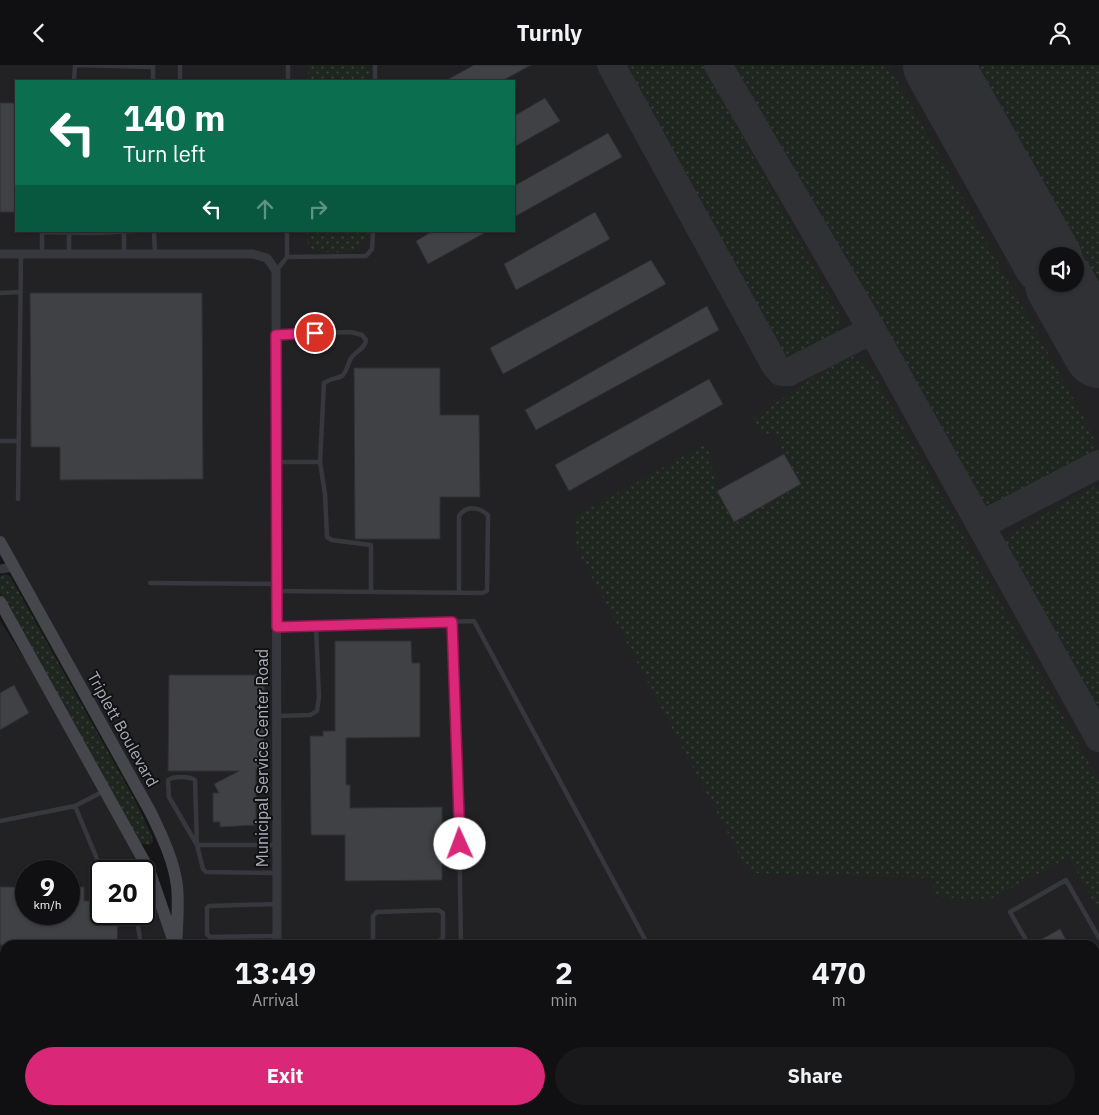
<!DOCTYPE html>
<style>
:root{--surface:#101012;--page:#19191b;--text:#f1f3f6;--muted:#9c9d9f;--line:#303032;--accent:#db2777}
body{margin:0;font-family:"IBM Plex Sans",sans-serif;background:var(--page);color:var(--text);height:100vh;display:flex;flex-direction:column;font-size:19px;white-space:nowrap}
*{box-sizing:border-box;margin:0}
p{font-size:16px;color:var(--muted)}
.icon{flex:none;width:28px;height:28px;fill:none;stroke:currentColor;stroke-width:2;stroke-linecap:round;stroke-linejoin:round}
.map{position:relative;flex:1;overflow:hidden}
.panel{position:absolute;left:0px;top:875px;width:1100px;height:175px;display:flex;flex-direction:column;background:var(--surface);border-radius:15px 15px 0 0;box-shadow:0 1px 4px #0004,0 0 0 1px var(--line)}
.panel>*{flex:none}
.hud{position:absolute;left:15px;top:15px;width:500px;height:152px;border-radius:0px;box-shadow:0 1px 4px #0004,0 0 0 1px var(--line);background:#0b6e4f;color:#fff;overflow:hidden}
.fabs{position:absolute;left:1039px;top:182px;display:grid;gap:10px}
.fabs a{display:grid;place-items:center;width:45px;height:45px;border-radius:50%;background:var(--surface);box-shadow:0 1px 4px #0004,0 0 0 1px var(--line);font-size:25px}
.speed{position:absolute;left:15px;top:795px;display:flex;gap:10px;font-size:25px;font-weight:700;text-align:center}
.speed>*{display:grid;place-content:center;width:65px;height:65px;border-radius:50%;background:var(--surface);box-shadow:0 1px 4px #0004,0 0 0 1px var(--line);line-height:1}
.speed small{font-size:12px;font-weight:400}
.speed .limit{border:2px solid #111;border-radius:8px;background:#fff;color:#111}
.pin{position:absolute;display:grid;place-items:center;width:42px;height:42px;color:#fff;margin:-21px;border:2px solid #fff;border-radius:50%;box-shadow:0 1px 5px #0007}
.me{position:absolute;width:55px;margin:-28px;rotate:358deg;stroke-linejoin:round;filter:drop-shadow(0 0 4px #0008)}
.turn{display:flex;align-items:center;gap:18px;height:105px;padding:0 25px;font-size:22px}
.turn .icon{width:65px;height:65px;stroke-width:2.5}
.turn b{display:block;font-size:35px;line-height:42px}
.lanes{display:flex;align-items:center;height:48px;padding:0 25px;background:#0003;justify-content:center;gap:25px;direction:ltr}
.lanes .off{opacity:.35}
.eta{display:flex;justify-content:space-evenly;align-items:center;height:85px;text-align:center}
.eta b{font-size:30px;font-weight:700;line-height:35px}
.primary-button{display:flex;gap:10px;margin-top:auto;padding:10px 25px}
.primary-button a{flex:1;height:58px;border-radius:30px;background:var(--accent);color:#fff;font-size:20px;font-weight:700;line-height:58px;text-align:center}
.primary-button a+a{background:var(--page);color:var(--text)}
header{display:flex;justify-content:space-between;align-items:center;height:65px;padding:0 25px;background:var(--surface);font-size:22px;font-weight:700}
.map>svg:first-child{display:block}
</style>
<header><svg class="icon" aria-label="back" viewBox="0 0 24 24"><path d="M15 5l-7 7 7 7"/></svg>Turnly<svg class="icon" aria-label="person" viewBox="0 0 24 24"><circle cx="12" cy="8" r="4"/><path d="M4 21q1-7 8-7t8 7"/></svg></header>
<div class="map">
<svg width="1099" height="1050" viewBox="0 0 1099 1050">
<defs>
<pattern id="grass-dots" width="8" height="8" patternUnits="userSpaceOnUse" patternTransform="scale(1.25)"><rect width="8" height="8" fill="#1e261f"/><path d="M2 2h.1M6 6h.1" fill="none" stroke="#3c433d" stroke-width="1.8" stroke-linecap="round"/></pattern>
</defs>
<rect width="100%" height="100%" fill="#161618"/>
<path fill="#222225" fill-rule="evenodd" d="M0,0h1099v1050h-922v-5h918v-165h-919l-3,-77 -173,-326zM16,16h498v150h-498zM1048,191h27v28h-27z
M0,556l72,110 61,109 42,105h-170v77h-5zM26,806h43v43h-43zM101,806h43v43h-43z
M0,976h5v69h156v5h-161z"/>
<path fill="url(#grass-dots)" d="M308,0h62v16h-62z
M616,0h87l138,252 -1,12 -6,13 -38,21 -14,-3 -10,-12z
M728,0h161l202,366c5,11 4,21 -5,30l-91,49 -11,1 -13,-8z
M971,0h128v230z
M307,166h63c-2,4 -3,8 -5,11 -11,14 -38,11 -53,8l-5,-9z
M847,290l17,5 11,16 224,405v130l-30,-54 -84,45 -54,-7 5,-17 -187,-5 -173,-326 -2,-30 133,-74 10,48 18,31 66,-38 -17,-30 -9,-23c-12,6 -13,3 -22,-6v-7z
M1099,419v250l-95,-172c-5,-11 -3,-20 6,-28z
M5,509l5,2 125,224 17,36 1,6 -4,3 -9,-2 -140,-250v-17z"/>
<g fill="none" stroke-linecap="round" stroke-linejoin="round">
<path stroke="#303135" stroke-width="28" d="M611,0l164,300 6,7h8l83,-42
M718,0l154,265 227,408
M981,460l118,-61"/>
<path stroke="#303135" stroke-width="70" d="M938,0l110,196
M1060,219l39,69"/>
</g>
<path fill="#404145" stroke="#303034" d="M474,0h57l-29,16h-57z
M545,33l15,23 -46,26v-31z
M0,38h16v109h-16z
M608,68l14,24 -108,60v-31z
M595,147l15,27 -94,51 -12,-26z
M433,166h55l-60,33 -12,-23z
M651,195l15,24 -163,90 -13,-26z
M30,228h172l1,186 -143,1v-33h-29z
M707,241l12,24 -183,100 -11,-20z
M354,303h86v47h39l1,82h-40v42h-85z
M709,314l14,25 -154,87 -14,-26z
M784,389l17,30 -67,38 -17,-31z
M335,576h76l1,22h8v74l-74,1v47h4v23l92,-1v73l-97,1v-46h-34l-1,-99h13v-5h12z
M169,610h95v94h-8v56l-36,2v-5h-7v-29h6l-5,-9 25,-13h-71z
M14,620l15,28 -29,17v-37z
M0,822h26v27h43v-27h15v14h17v13h17l-1,31h-117z
M1060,864l9,16h-36v-1z"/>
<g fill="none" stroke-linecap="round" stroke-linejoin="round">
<path stroke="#37383d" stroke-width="4.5" d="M75,0l78,2
M74,16l1,-16
M153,16v-16
M180,16v-16
M288,16v-16
M375,16v-16
M154,166l1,23
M124,167v22
M42,189v-22l52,1 42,-2
M69,189v-23
M287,192l79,-1 6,-7 1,-18
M276,206l11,-14v-26
M0,228l21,-1
M276,269l75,-2 11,3 4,5c-1,9 -10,11 -15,18 -3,5 -4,14 -9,18 -5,3 -11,2 -18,7l-4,79 5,32 2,43 5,3 39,5v47
M0,376h18
M276,397h44
M18,434l3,-245
M150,518l127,1
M277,526l205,2 5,-2 1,-76c-9,-8 -22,-10 -29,1v77
M452,557l6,139 3,184
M277,563l197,-7 174,324
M277,651l33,-1 7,-4 2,-14 -3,-71
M0,756l75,-15
M102,806l-27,-65 29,-15
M129,806l16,-6
M277,808l-71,-1 -3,-3 -6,-24 -28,-48 -1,-17c6,-4 21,-4 27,0l2,65h80
M144,823l8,-8
M277,839l-68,2 -2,2v26l3,3 67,-1
M136,849l5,31
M373,880v-29l4,-4 61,-2 5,3v25l-6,5 -64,1
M1029,880l-19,-33 56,-32 33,58
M1095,942h4
M0,992v-2
M396,1045v5
M428,1045v5
M462,1045v5
M545,1045l3,5
M715,1045l49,5
M0,1047l12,1 4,-3
M367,1050v-5
M587,1050l15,-5
M791,1050l13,-5"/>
<path stroke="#37383d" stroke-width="9" d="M0,189h253l14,4 9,13 1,674
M0,504l14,-2"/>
<path stroke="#45474d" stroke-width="12" d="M0,477l151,271c11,23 23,48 26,73 2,19 0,40 -1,59
M0,537l149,268 24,69
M177,1050v-5"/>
</g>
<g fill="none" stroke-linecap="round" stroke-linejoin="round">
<g stroke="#8e194d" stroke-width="12">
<path id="route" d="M315,268l-39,2 1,292 175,-5 8,222"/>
</g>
<use href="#route" stroke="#db2777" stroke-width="9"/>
</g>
<g text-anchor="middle" stroke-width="4" stroke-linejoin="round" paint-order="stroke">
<g font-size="16" fill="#a8adb8" stroke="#111113">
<text transform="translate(123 664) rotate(61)" y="6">Triplett Boulevard</text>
<text transform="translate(262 693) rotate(-90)" y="6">Municipal Service Center Road</text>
</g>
</g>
</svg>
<div class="fabs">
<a><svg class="icon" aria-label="sound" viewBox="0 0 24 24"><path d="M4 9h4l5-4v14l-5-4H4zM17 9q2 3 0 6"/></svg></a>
</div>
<div class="speed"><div>9<small>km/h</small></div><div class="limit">20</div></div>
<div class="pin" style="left:315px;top:268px;background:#d93025"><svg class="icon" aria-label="arrive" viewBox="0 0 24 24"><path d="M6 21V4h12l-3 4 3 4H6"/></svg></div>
<svg class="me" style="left:460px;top:779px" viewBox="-20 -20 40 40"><circle r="19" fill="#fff"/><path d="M0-13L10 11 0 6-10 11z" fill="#db2777"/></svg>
<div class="hud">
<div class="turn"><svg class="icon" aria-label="left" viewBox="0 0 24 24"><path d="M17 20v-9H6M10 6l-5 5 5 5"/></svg><div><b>140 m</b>Turn left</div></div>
<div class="lanes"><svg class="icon" aria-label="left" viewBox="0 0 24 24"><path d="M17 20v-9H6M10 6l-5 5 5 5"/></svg><svg class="icon off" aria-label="ahead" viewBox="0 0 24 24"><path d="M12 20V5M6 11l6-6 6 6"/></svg><svg class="icon off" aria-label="right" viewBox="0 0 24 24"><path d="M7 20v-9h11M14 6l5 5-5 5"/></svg></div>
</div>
<section class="panel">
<div class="eta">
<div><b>13:49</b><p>Arrival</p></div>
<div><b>2</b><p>min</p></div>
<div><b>470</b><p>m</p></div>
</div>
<div class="primary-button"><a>Exit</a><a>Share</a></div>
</section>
</div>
